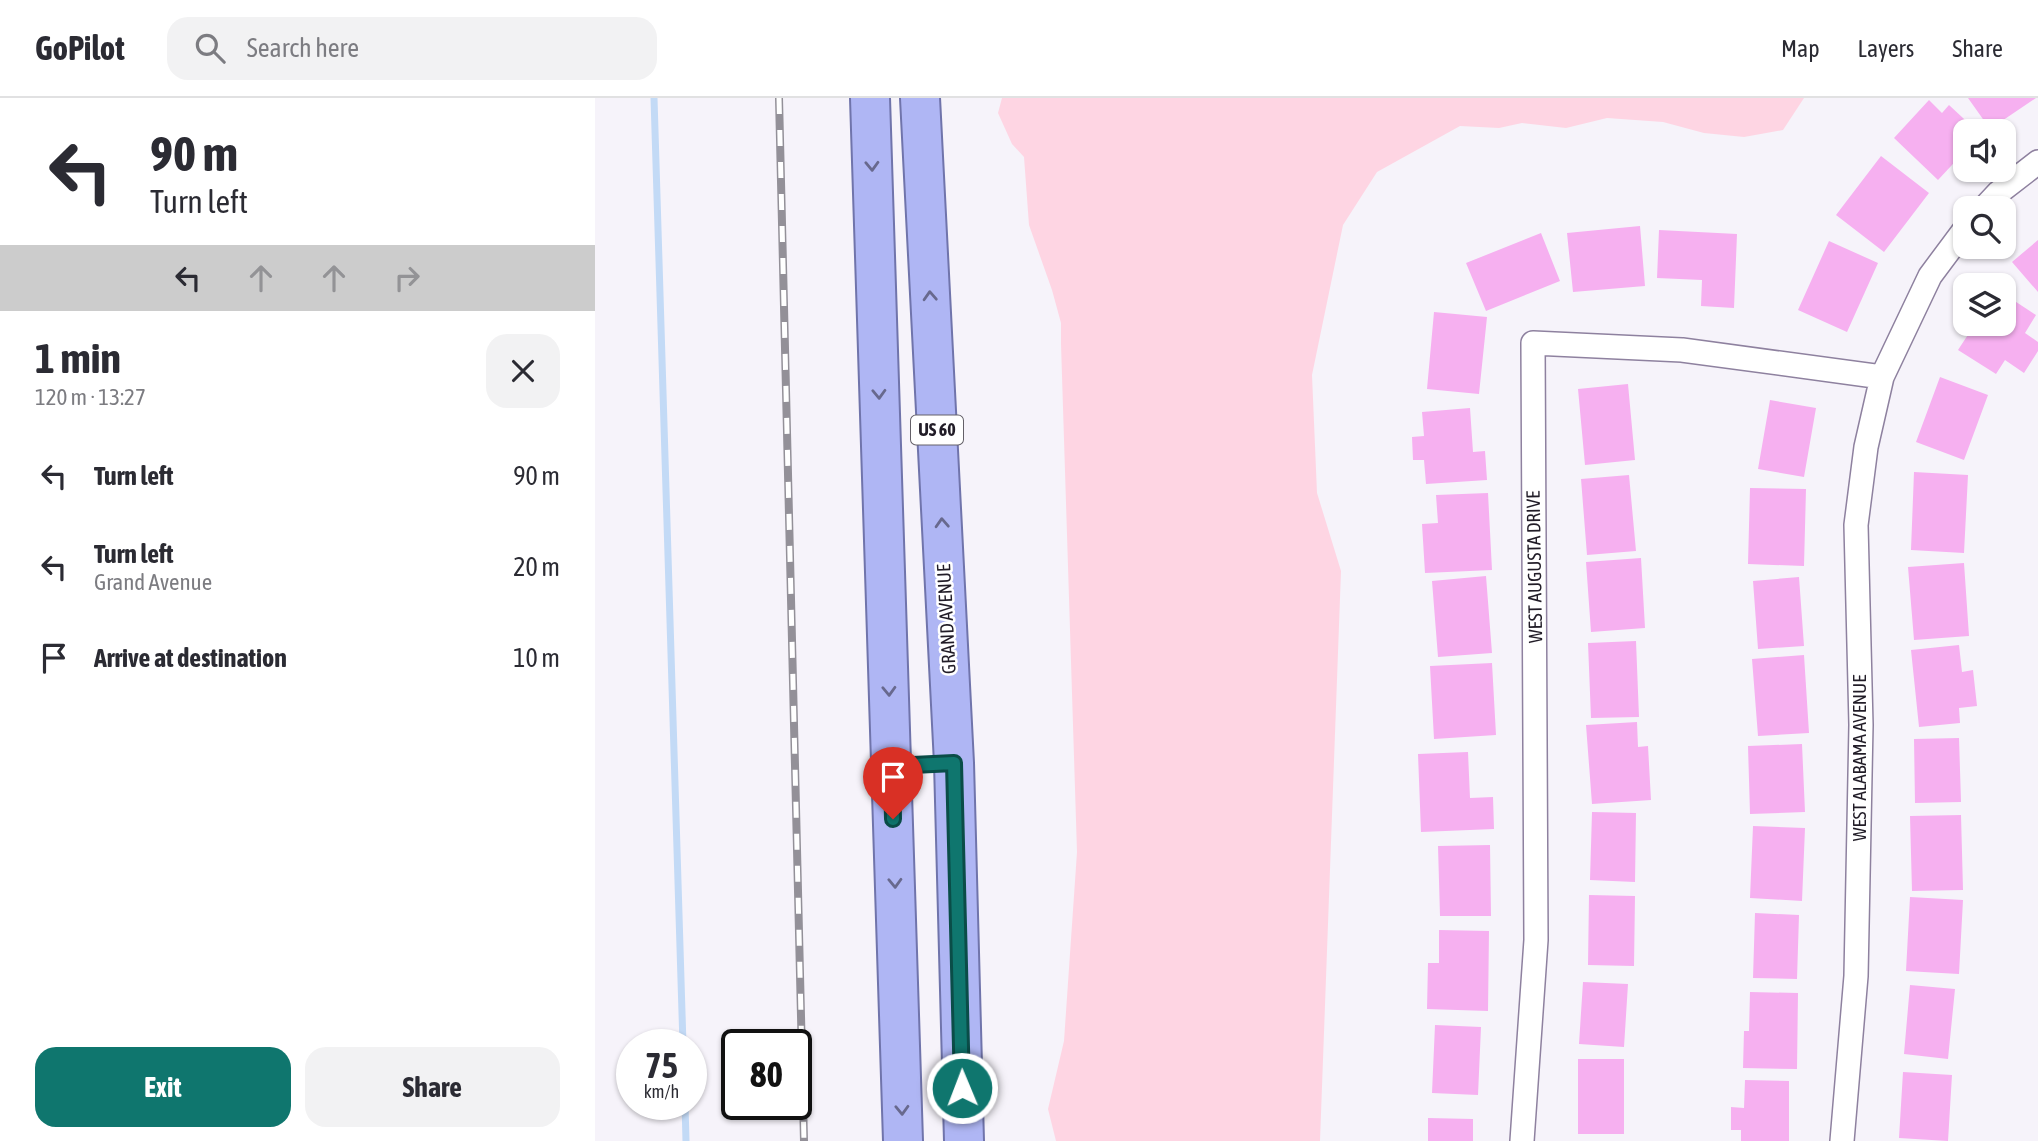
<!DOCTYPE html>
<meta charset="utf-8">
<style>
:root{--surface:#fff;--page:#f2f2f3;--text:#2b2b33;--muted:#7c7c81;--line:#e1e1e2;--accent:#0f766e}
body{margin:0;font-family:"Asap Condensed",sans-serif;background:var(--page);color:var(--text);height:100vh;display:flex;flex-direction:column;font-size:26px;white-space:nowrap}
*{box-sizing:border-box;margin:0}
p{font-size:23px;color:var(--muted)}
.icon{flex:none;width:38px;height:38px;fill:none;stroke:currentColor;stroke-width:2;stroke-linecap:round;stroke-linejoin:round}
.map{position:relative;flex:1;overflow:hidden}
.sheet{display:flex;flex-direction:column;background:var(--surface);width:595px}
.sheet>*{flex:none}
.hud{background:#fff;color:var(--text);overflow:hidden}
.controls{position:absolute;left:1358px;top:21px;display:grid;gap:14px}
.controls a{display:grid;place-items:center;width:63px;height:63px;border-radius:14px;background:var(--surface);box-shadow:0 2px 5px #0004;font-size:35px}
.speed{position:absolute;left:21px;top:931px;display:flex;gap:14px;font-size:35px;font-weight:700;text-align:center}
.speed>*{display:grid;place-content:center;width:91px;height:91px;border-radius:50%;background:var(--surface);box-shadow:0 2px 5px #0004;line-height:1}
.speed small{font-size:18px;font-weight:400}
.speed .limit{border:4px solid #111;border-radius:10px;background:#fff;color:#111}
.pin{position:absolute;display:grid;place-items:center;width:60px;height:60px;color:#fff;margin:-72px -30px;border-radius:50% 50% 50% 0;rotate:-45deg;box-shadow:0 0 7px #0007}
.pin .icon{rotate:45deg}
.me{position:absolute;width:77px;margin:-38px;rotate:359deg;stroke-linejoin:round;filter:drop-shadow(0 0 5px #0008)}
.turn{display:flex;align-items:center;gap:24px;height:147px;padding:0 35px;font-size:32px}
.turn .icon{width:91px;height:91px;stroke-width:2.5}
.turn b{display:block;font-size:49px;line-height:60px}
.lanes{display:flex;align-items:center;height:66px;padding:0 35px;background:#0003;justify-content:center;gap:35px;direction:ltr}
.lanes .off{opacity:.35}
.round{display:grid;place-items:center;flex:none;width:74px;height:74px;border-radius:21px;background:var(--page)}
.head{display:flex;align-items:center;justify-content:space-between;height:119px;padding:0 35px}
h1{font-size:42px;font-weight:700;line-height:52px}
.primary-button{display:flex;gap:14px;margin-top:auto;padding:14px 35px}
.primary-button a{flex:1;height:80px;border-radius:21px;background:var(--accent);color:#fff;font-size:28px;font-weight:700;line-height:80px;text-align:center}
.primary-button a+a{background:var(--page);color:var(--text)}
ul{padding:0;list-style:none}
li{display:flex;align-items:center;gap:21px;height:91px;padding:0 35px}
li div{flex:1}
li b{display:block;font-size:26px}
li em{font-style:normal}
header{display:flex;align-items:center;gap:42px;box-sizing:border-box;height:98px;padding:0 35px;background:var(--surface);border-bottom:2px solid var(--line)}
header strong{font-size:33px}
nav{display:flex;gap:38px;margin-inline-start:auto;font-size:24px}
.search{width:490px;height:63px;background:var(--page);display:flex;align-items:center;gap:18px;box-sizing:border-box;padding:0 24px;border-radius:21px;color:var(--muted);font-size:26px}
main{display:flex;flex:1;min-height:0}
.map>svg:first-child{display:block}
</style>
<header>
<strong>GoPilot</strong>
<div class="search"><svg class="icon" aria-label="search" viewBox="0 0 24 24"><circle cx="10" cy="10" r="6"/><path d="M15 15l6 6"/></svg>Search here</div>
<nav><a>Map</a><a>Layers</a><a>Share</a></nav>
</header>
<main>
<section class="sheet">
<div class="hud">
<div class="turn"><svg class="icon" aria-label="left" viewBox="0 0 24 24"><path d="M17 20v-9H6M10 6l-5 5 5 5"/></svg><div><b>90 m</b>Turn left</div></div>
<div class="lanes"><svg class="icon" aria-label="left" viewBox="0 0 24 24"><path d="M17 20v-9H6M10 6l-5 5 5 5"/></svg><svg class="icon off" aria-label="ahead" viewBox="0 0 24 24"><path d="M12 20V5M6 11l6-6 6 6"/></svg><svg class="icon off" aria-label="ahead" viewBox="0 0 24 24"><path d="M12 20V5M6 11l6-6 6 6"/></svg><svg class="icon off" aria-label="right" viewBox="0 0 24 24"><path d="M7 20v-9h11M14 6l5 5-5 5"/></svg></div>
</div>
<div class="head"><div><h1>1 min</h1><p>120 m · 13:27</p></div><a class="round"><svg class="icon" aria-label="close" viewBox="0 0 24 24"><path d="M6 6l12 12M18 6L6 18"/></svg></a></div>
<ul>
<li><svg class="icon" aria-label="left" viewBox="0 0 24 24"><path d="M17 20v-9H6M10 6l-5 5 5 5"/></svg><div><b>Turn left</b></div><em>90 m</em></li>
<li><svg class="icon" aria-label="left" viewBox="0 0 24 24"><path d="M17 20v-9H6M10 6l-5 5 5 5"/></svg><div><b>Turn left</b><p>Grand Avenue</p></div><em>20 m</em></li>
<li><svg class="icon" aria-label="arrive" viewBox="0 0 24 24"><path d="M6 21V4h12l-3 4 3 4H6"/></svg><div><b>Arrive at destination</b></div><em>10 m</em></li>
</ul>
<div class="primary-button"><a>Exit</a><a>Share</a></div>
</section>
<div class="map">
<svg width="1443" height="1043" viewBox="0 0 1443 1043">
<rect width="100%" height="100%" fill="#f6f3fa"/>
<path fill="#fed5e3" d="M407,0h802l-21,32 -39,7 -40,-4 -41,-11 -56,-4 -41,10 -44,-5 -23,5 -39,-2 -83,46 -34,53 -31,150 5,118 24,78 -21,570h-264l-8,-32 16,-68 13,-189 -16,-508v-21l-9,-33 -23,-65 -5,-68 -12,-13 -14,-31z"/>
<g fill="none" stroke-linecap="round" stroke-linejoin="round">
<path stroke="#c3daf6" stroke-width="7" d="M59,0l29,947
M90,1006l1,37"/>
</g>
<path fill="#f6b0f0" d="M1373,0h68l-46,31z
M1334,2l13,13 7,-8 28,26h-12v20l-27,29 -44,-42z
M1286,58l48,37 -45,59 -48,-37z
M1045,128l5,60 -72,6 -6,-59z
M1064,132l78,4 -3,74 -33,-2 1,-26 -45,-2z
M946,135l19,48 -74,30 -20,-48z
M1443,142v52l-26,-30z
M1234,143l49,22 -31,69 -49,-22z
M1409,196l32,21 -11,18 13,9v9l-14,22 -19,-13 -9,14 -38,-24 17,-26h29z
M839,214l53,5 -8,77 -52,-5z
M1345,279l48,18 -24,65 -48,-18z
M1033,286l7,76 -50,5 -7,-76z
M1175,302l46,8 -12,69 -46,-8z
M875,310l3,44 12,-1 2,29 -61,4 -2,-24h-11l-1,-23 12,-1 -2,-24z
M1319,374l54,3 -4,78 -53,-3z
M1034,377l7,76 -49,4 -6,-76z
M1155,390l56,1 -2,77 -56,-2z
M893,395l4,77 -67,3 -3,-49 16,-1 -2,-28z
M1046,460l4,70 -54,4 -5,-70z
M1369,465l5,73 -55,4 -6,-73z
M891,478l6,77 -54,4 -6,-76z
M1204,479l5,69 -46,3 -5,-68z
M1041,543l3,76 -48,1 -3,-75z
M1364,547l3,27 11,-2 4,36 -18,2 1,15 -41,4 -8,-77z
M1209,557l5,78 -51,3 -6,-77z
M897,565l4,72 -62,4 -4,-73z
M1042,624l1,25 10,-1 3,54 -59,4 -6,-79z
M1364,640l2,64 -46,1 -1,-64z
M1207,646l3,68 -55,2 -2,-68z
M873,654l2,46 23,-1 1,32 -73,3 -3,-78z
M997,714l44,1 -1,69 -45,-2z
M1366,717l2,75 -51,1 -2,-75z
M1158,728l52,2 -3,73 -52,-3z
M895,747l1,71h-51l-2,-70z
M994,797l46,1 -1,70 -46,-1z
M1315,799l53,3 -4,74 -53,-3z
M1160,815l44,2 -2,64 -44,-1z
M844,832l50,1 -1,80 -61,-2 1,-46h11z
M988,884l45,2 -4,63 -45,-3z
M1315,887l45,4 -7,70 -44,-5z
M1155,894l48,1 -1,76 -54,-1 1,-37h5z
M840,927l46,2 -3,68 -46,-2z
M983,961h46v75h-46z
M1308,974l49,3 -4,66 -49,-3z
M1150,982l44,1v60h-48v-11h-10v-23l13,1z
M833,1020l45,1v22h-45z"/>
<g fill="none" stroke-linecap="round" stroke-linejoin="round">
<g stroke="#8e819f" stroke-width="26">
<path id="minor" d="M1389,110l14,-15 40,-31
M927,1043l14,-201 -3,-597 149,7 200,27
M1247,1043l14,-165 5,-251 -5,-200 10,-78 16,-70 48,-101 35,-47"/>
</g>
<g stroke="#7074ab" stroke-width="42">
<path id="trunk" d="M275,0l33,1043
M325,0l34,665 10,378"/>
</g>
<use href="#minor" stroke="#fff" stroke-width="23"/>
<use href="#trunk" stroke="#afb6f4" stroke-width="38"/>
<g stroke="#939098" stroke-width="8">
<path id="rail" d="M184,0l25,1043"/>
</g>
<use href="#rail" stroke="#fff" stroke-width="5" stroke-dasharray="16" stroke-linecap="butt"/>
</g>
<defs><path id="oneway-chevron" d="M-2-3.5L2.5 0L-2 3.5" fill="none" stroke-width="1.6" stroke-linecap="round" stroke-linejoin="round" transform="scale(1.75)"/></defs>
<g stroke="#68698e">
<use href="#oneway-chevron" transform="translate(277 68) rotate(88)"/>
<use href="#oneway-chevron" transform="translate(335 198) rotate(-93)"/>
<use href="#oneway-chevron" transform="translate(284 296) rotate(88)"/>
<use href="#oneway-chevron" transform="translate(347 425) rotate(-93)"/>
<use href="#oneway-chevron" transform="translate(294 593) rotate(88)"/>
<use href="#oneway-chevron" transform="translate(300 785) rotate(88)"/>
<use href="#oneway-chevron" transform="translate(307 1012) rotate(88)"/>
</g>
<g fill="none" stroke-linecap="round" stroke-linejoin="round">
<g stroke="#0a4d48" stroke-width="18">
<path id="route" d="M298,721l-1,-53 62,-3 8,325"/>
</g>
<use href="#route" stroke="#0f766e" stroke-width="12"/>
</g>
<g text-anchor="middle" stroke-width="5" stroke-linejoin="round" paint-order="stroke">
<rect fill="#fff" stroke="#646068" stroke-width="2" x="316" y="317.5" width="52" height="29" rx="5"/>
<g font-size="18" font-weight="bold" fill="#211c27">
<text x="342" y="338">US 60</text>
</g>
<g font-size="19" fill="#211c27" stroke="#fff">
<text transform="translate(939 469) rotate(-91)" y="7">WEST AUGUSTA DRIVE</text>
<text transform="translate(351 521) rotate(-93)" y="7">GRAND AVENUE</text>
<text transform="translate(1264 660) rotate(-90)" y="7">WEST ALABAMA AVENUE</text>
</g>
</g>
</svg>
<div class="controls">
<a><svg class="icon" aria-label="sound" viewBox="0 0 24 24"><path d="M4 9h4l5-4v14l-5-4H4zM17 9q2 3 0 6"/></svg></a>
<a><svg class="icon" aria-label="search" viewBox="0 0 24 24"><circle cx="10" cy="10" r="6"/><path d="M15 15l6 6"/></svg></a>
<a><svg class="icon" aria-label="layers" viewBox="0 0 24 24"><path d="M12 4l9 5-9 5-9-5zM3 14l9 5 9-5"/></svg></a>
</div>
<div class="speed"><div>75<small>km/h</small></div><div class="limit">80</div></div>
<div class="pin" style="left:298px;top:721px;background:#d93025"><svg class="icon" aria-label="arrive" viewBox="0 0 24 24"><path d="M6 21V4h12l-3 4 3 4H6"/></svg></div>
<svg class="me" style="left:367px;top:990px" viewBox="-20 -20 40 40"><circle r="17" fill="#0f766e" stroke="#fff" stroke-width="3"/><path d="M0-11L8 9 0 5-8 9z" fill="#fff"/></svg>
</div>
</main>
